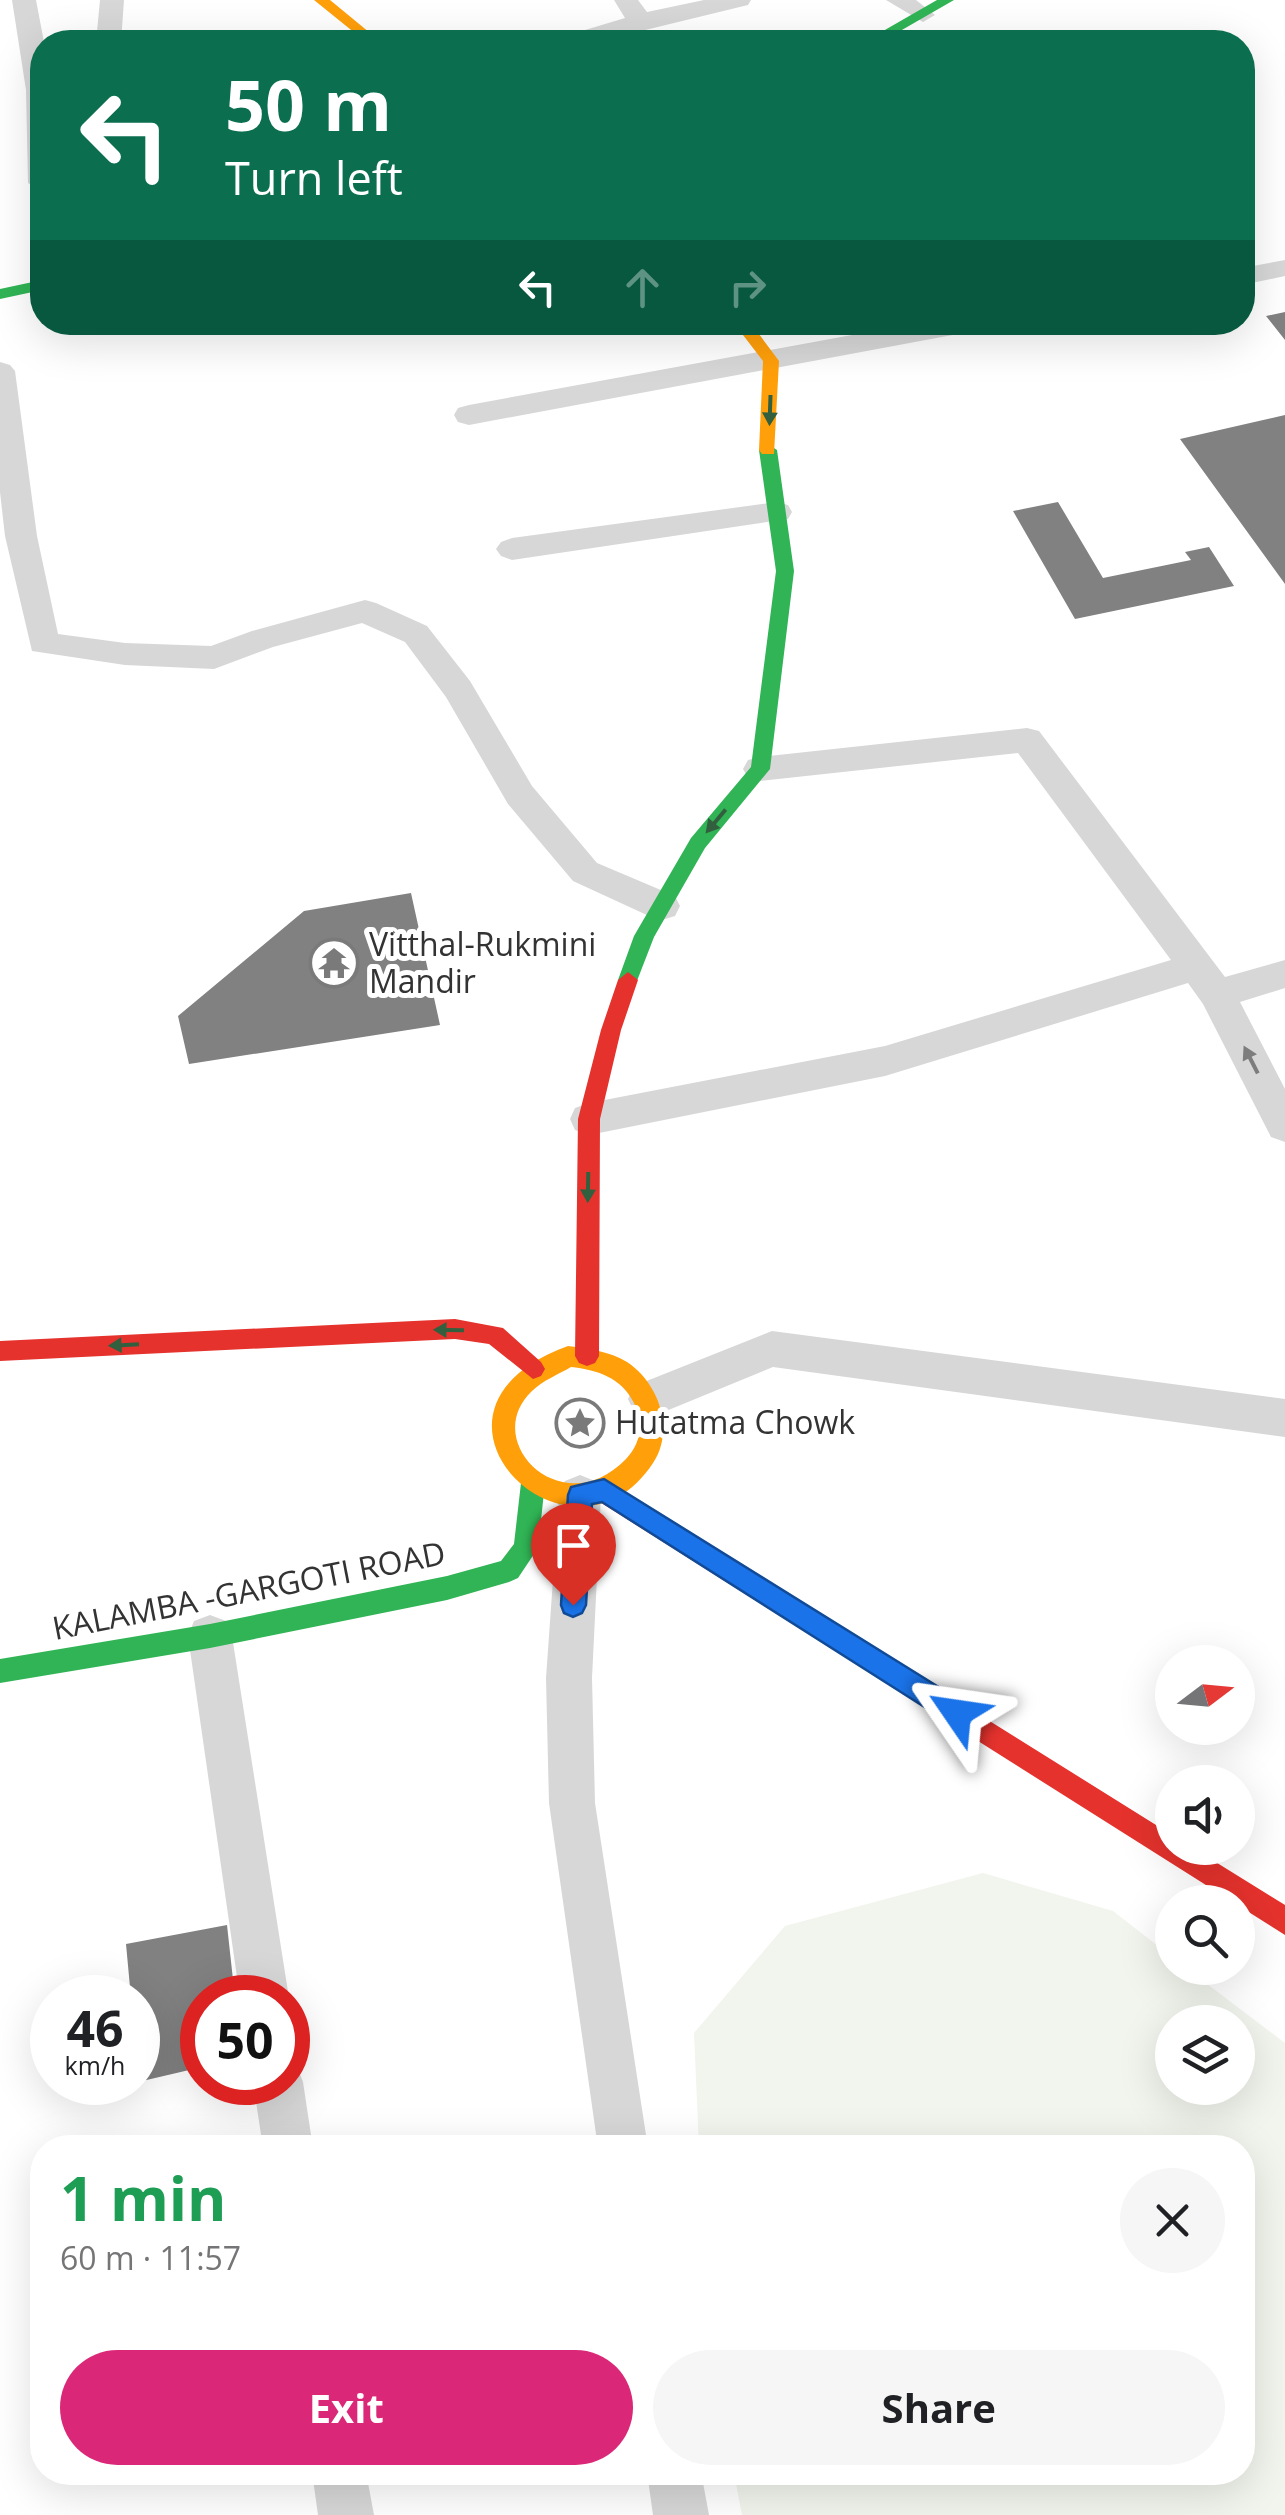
<!DOCTYPE html>
<meta charset="utf-8">
<style>
:root{--surface:#fff;--page:#f6f6f6;--text:#202124;--muted:#757577;--accent:#db2777}
body{margin:0;font-family:"Open Sans",sans-serif;background:var(--page);color:var(--text);height:100vh;display:flex;flex-direction:column;font-size:38px;white-space:nowrap}
*{box-sizing:border-box;margin:0}
p{font-size:32px;color:var(--muted)}
.icon{flex:none;width:55px;height:55px;fill:none;stroke:currentColor;stroke-width:2;stroke-linecap:round;stroke-linejoin:round}
.map{position:relative;flex:1;overflow:hidden}
.details{position:absolute;left:30px;top:2135px;width:1225px;height:350px;display:flex;flex-direction:column;background:var(--surface);border-radius:40px;box-shadow:0 10px 40px #0002}
.details>*{flex:none}
.banner{position:absolute;left:30px;top:30px;width:1225px;height:305px;border-radius:40px;box-shadow:0 10px 40px #0002;background:#0b6e4f;color:#fff;overflow:hidden}
.needle{width:65px;rotate:74deg}
.tools{position:absolute;left:1155px;top:1645px;display:grid;gap:20px}
.tools a{display:grid;place-items:center;width:100px;height:100px;border-radius:50%;background:var(--surface);box-shadow:0 10px 40px #0002;font-size:50px}
.speed{position:absolute;left:30px;top:1975px;display:flex;gap:20px;font-size:50px;font-weight:700;text-align:center}
.speed>*{display:grid;place-content:center;width:130px;height:130px;border-radius:50%;background:var(--surface);box-shadow:0 10px 40px #0002;line-height:1}
.speed small{font-size:25px;font-weight:400}
.speed .limit{border:15px solid #d22;background:#fff;color:#111}
.pin{position:absolute;display:grid;place-items:center;width:85px;height:85px;color:#fff;margin:-102px -42px;border-radius:50% 50% 50% 0;rotate:-45deg;box-shadow:0 0 10px #0007}
.pin .icon{rotate:45deg}
.me{position:absolute;width:110px;margin:-55px;rotate:302deg;stroke-linejoin:round;filter:drop-shadow(0 0 8px #0008)}
.turn{display:flex;align-items:center;gap:35px;height:210px;padding:0 30px;font-size:45px}
.turn .icon{width:130px;height:130px;stroke-width:2.5}
.turn b{display:block;font-size:70px;line-height:85px}
.lanes{display:flex;align-items:center;height:95px;padding:0 30px;background:#0003;justify-content:center;gap:50px;direction:ltr}
.lanes .off{opacity:.35}
.round{display:grid;place-items:center;flex:none;width:105px;height:105px;border-radius:52px;background:var(--page)}
.overview{display:flex;align-items:center;justify-content:space-between;height:170px;padding:0 30px}
h1{font-size:60px;font-weight:700;line-height:75px;color:#1e9e55}
.button{display:flex;gap:20px;margin-top:auto;padding:20px 30px}
.button a{flex:1;height:115px;border-radius:60px;background:var(--accent);color:#fff;font-size:40px;font-weight:700;line-height:115px;text-align:center}
.button a+a{background:var(--page);color:var(--text)}
.map>svg:first-child{display:block}
</style>
<div class="map">
<svg width="1285" height="2515" viewBox="0 0 1285 2515">
<rect width="100%" height="100%" fill="#fff"/>
<path fill="#f1f5ed" fill-rule="evenodd" d="M983,1873l130,38 59,46v11h14l99,75v472h-543l-8,-42 508,-1v-324l-543,-1 -5,-114 91,-107zM1238,2022v66h-66v-66z"/>
<path fill="#818181" d="M1285,312v28l-19,-24z
M1285,415v169l-105,-145z
M1058,502l45,76 88,-18 -6,-8 24,-5 25,39 -159,33 -62,-108z
M411,893l29,132 -251,39 -11,-48 126,-105z
M227,1925l8,73h-33v69l-64,15v-84h-7l-5,-54z"/>
<g fill="none" stroke-linecap="round" stroke-linejoin="round">
<path fill="#d7d7d7" fill-rule="evenodd" d="M12,0h24l8,42 -2,149 -14,-8 -2,-93z
M100,0h24l-3,42h-25z
M614,0h24l9,12 57,-12h47l-3,5 -152,37h-37l3,-5 63,-19z
M886,0h30l19,15 -12,7z
M1285,260v16l-43,9v-17z
M923,322h65l-14,9 -505,94 -11,-3 -4,-7 4,-7 11,-3z
M0,362l10,3 5,6 22,165 21,98 67,9 86,3 41,-15 113,-31 11,3 51,23 43,55 62,105 65,77 78,33 5,10 -5,10 -13,4 -13,-4 -76,-35 -65,-77 -62,-107 -41,-55 -43,-19 -89,24 -59,22 -89,-4 -93,-14 -27,-115 -5,-44z
M777,502l11,3 4,7 -4,7 -276,41 -11,-4 -5,-7 5,-7 11,-4z
M1027,728l12,3 186,246 60,-17v28l-45,14 45,87v53l-14,-5 -68,-133 -15,-21 -303,93 -296,59 -14,-5 -5,-11 5,-11 14,-5 296,-57 286,-86 -153,-207 -258,28 -12,-3 -5,-9 5,-9 12,-3z
M772,1331l513,68v38l-512,-70 -124,51 -15,-6 -6,-13 6,-13z
M580,1475l15,6 6,14 -9,183 3,125 53,345h-50l-49,-345 -3,-125 13,-183 6,-14z
M210,1615l16,6 6,15 57,362 -1,5v-5h-48l-52,-362 6,-15z
M288,2061l8,3 7,18 10,66h-50l-10,-66h35z
M312,2472h54l8,43h-56z
M647,2472h54l8,43h-56z"/>
<path fill="#30b455" fill-rule="evenodd" d="M937,0h17l-73,42h-17z
M42,280v10l-42,9v-10z
M768,444l9,6 17,121 -24,198 -65,79 -51,89 -19,49 -7,2 -10,-8 16,-44 57,-98 60,-71 25,-196 -17,-121z
M533,1472l8,3 4,8 -7,65 -20,30 -9,4 -62,18 -237,48 -210,35v-24l210,-35 237,-48 54,-15 13,-17 7,-61 4,-8z"/>
<path fill="#ff9f0a" fill-rule="evenodd" d="M314,0h16l51,42h-15z
M733,322h17l29,39 -5,93h-12l-3,-4 4,-89z
M568,1346c21,3 41,5 59,16 32,21 48,68 26,101 -82,125 -264,-52 -85,-117zM571,1367c26,3 50,10 63,36 10,20 7,40 -8,56 -64,66 -147,-18 -94,-68 10,-10 27,-17 39,-24z"/>
<path fill="#e5322d" fill-rule="evenodd" d="M628,972l10,8 -17,50 -21,89 -1,237 -4,7 -8,3 -8,-3 -4,-7 3,-237 23,-89 17,-50z
M455,1319l48,9 38,34 4,7 -4,7 -8,3 -44,-35 -34,-5 -455,22v-20z
M604,1480l568,355v13h21l92,57v30l-690,-436 -3,-8 3,-8z"/>
</g>
<defs><path id="oneway-solid" d="M-6-.8H1V-3.2L6.5 0L1 3.2V.8H-6Z" transform="scale(2.5)"/></defs>
<g fill="#32603f">
<use href="#oneway-solid" transform="translate(770 410) rotate(92)"/>
<use href="#oneway-solid" transform="translate(716 821) rotate(130)"/>
<use href="#oneway-solid" transform="translate(588 1187) rotate(91)"/>
<use href="#oneway-solid" transform="translate(449 1330) rotate(-179)"/>
<use href="#oneway-solid" transform="translate(124 1345) rotate(177)"/>
</g>
<use fill="#7d7d7d" href="#oneway-solid" transform="translate(1251 1060) rotate(-117)"/>
<path fill="#1a73e8" stroke="#114b97" stroke-width="2.5" d="M604,1479l362,225 4,9 -4,9 -9,4 -9,-4 -346,-220 -10,2 -6,101 -4,8 -9,4 -9,-4 -3,-8 7,-110 3,-8z"/>
<defs>
<g id="temple-ring" transform="scale(2.5)"><circle r="9.5" fill="#fff" stroke="#7a7a7a" stroke-width="1.5"/><path d="M0-6L5-2H3V0L6.5 2.5H4V6H1.5V3h-3V6H-4V2.5H-6.5L-3 0V-2H-5Z" fill="#7a7a7a"/></g>
<g id="sight-ring" transform="scale(2.5)"><circle r="9.5" fill="#fff" stroke="#7a7a7a" stroke-width="1.5"/><path d="M0-6L1.8-2.2L6-1.7L2.9 1.2L3.7 5.4L0 3.3L-3.7 5.4L-2.9 1.2L-6-1.7L-1.8-2.2Z" fill="#7a7a7a"/></g>
</defs>
<g fill-rule="evenodd">
<use href="#temple-ring" x="334" y="963"/>
<use href="#sight-ring" x="580" y="1423"/>
</g>
<g text-anchor="middle" stroke-width="10" stroke-linejoin="round" paint-order="stroke">
<g font-size="32" fill="#333" stroke="#fff" text-anchor="start">
<text x="369" y="956">Vitthal-Rukmini<tspan x="369" dy="37">Mandir</tspan></text>
<text x="615" y="1434">Hutatma Chowk</text>
</g>
<g font-size="32" fill="#333" stroke="#fff">
<text transform="translate(249 1591) rotate(-11)" y="11">KALAMBA -GARGOTI ROAD</text>
</g>
</g>
</svg>
<div class="tools">
<a><svg class="needle" viewBox="-14 -14 28 28"><path d="M0-13l5 13h-10z" fill="#e53935"/><path d="M0 13l5-13h-10z" fill="#757577"/></svg></a>
<a><svg class="icon" aria-label="sound" viewBox="0 0 24 24"><path d="M4 9h4l5-4v14l-5-4H4zM17 9q2 3 0 6"/></svg></a>
<a><svg class="icon" aria-label="search" viewBox="0 0 24 24"><circle cx="10" cy="10" r="6"/><path d="M15 15l6 6"/></svg></a>
<a><svg class="icon" aria-label="layers" viewBox="0 0 24 24"><path d="M12 4l9 5-9 5-9-5zM3 14l9 5 9-5"/></svg></a>
</div>
<div class="speed"><div>46<small>km/h</small></div><div class="limit">50</div></div>
<div class="pin" style="left:573px;top:1605px;background:#d93025"><svg class="icon" aria-label="arrive" viewBox="0 0 24 24"><path d="M6 21V4h12l-3 4 3 4H6"/></svg></div>
<svg class="me" style="left:957px;top:1713px" viewBox="-20 -20 40 40"><path d="M0-17L14 15 0 8-14 15z" fill="#1a73e8" stroke="#fff" stroke-width="4"/></svg>
<div class="banner">
<div class="turn"><svg class="icon" aria-label="left" viewBox="0 0 24 24"><path d="M17 20v-9H6M10 6l-5 5 5 5"/></svg><div><b>50 m</b>Turn left</div></div>
<div class="lanes"><svg class="icon" aria-label="left" viewBox="0 0 24 24"><path d="M17 20v-9H6M10 6l-5 5 5 5"/></svg><svg class="icon off" aria-label="ahead" viewBox="0 0 24 24"><path d="M12 20V5M6 11l6-6 6 6"/></svg><svg class="icon off" aria-label="right" viewBox="0 0 24 24"><path d="M7 20v-9h11M14 6l5 5-5 5"/></svg></div>
</div>
<section class="details">
<div class="overview"><div><h1>1 min</h1><p>60 m · 11:57</p></div><a class="round"><svg class="icon" aria-label="close" viewBox="0 0 24 24"><path d="M6 6l12 12M18 6L6 18"/></svg></a></div>
<div class="button"><a>Exit</a><a>Share</a></div>
</section>
</div>
